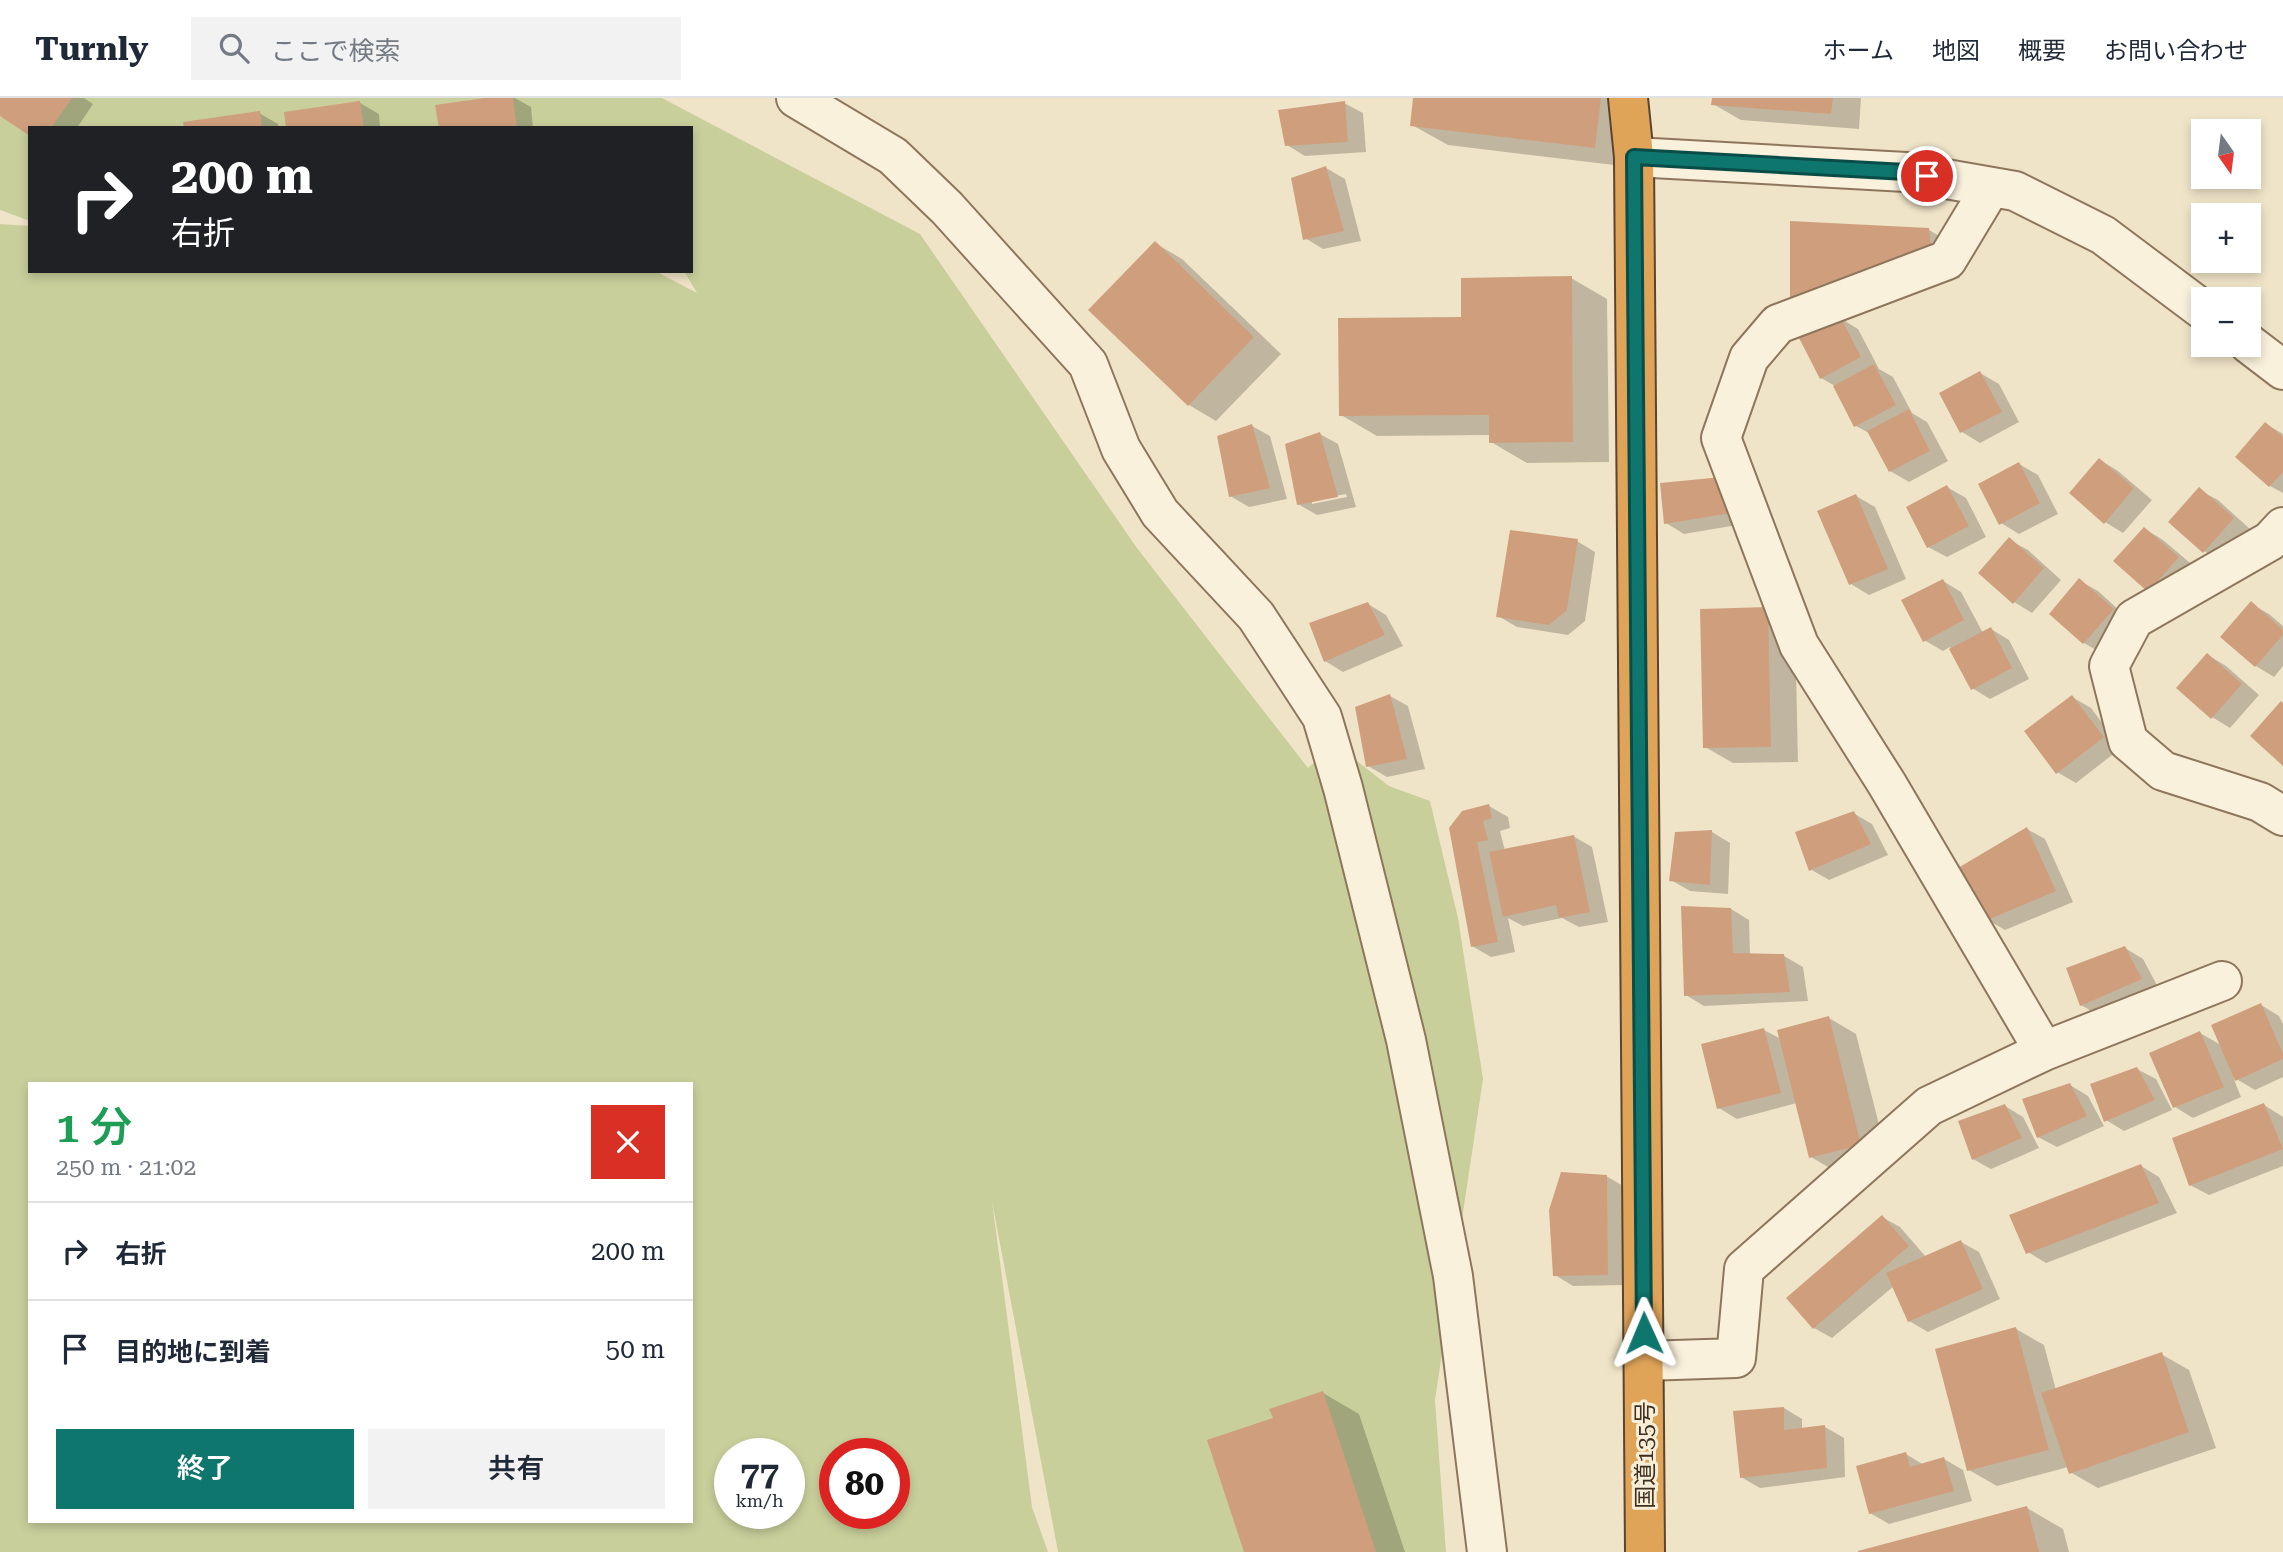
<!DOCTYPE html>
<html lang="ja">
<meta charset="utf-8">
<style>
:root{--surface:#fff;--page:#f2f2f3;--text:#1f2937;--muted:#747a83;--line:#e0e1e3;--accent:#0f766e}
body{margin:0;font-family:"Roboto Serif","Noto Sans JP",serif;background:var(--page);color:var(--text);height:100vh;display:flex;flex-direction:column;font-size:26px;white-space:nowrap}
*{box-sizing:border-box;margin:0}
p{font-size:23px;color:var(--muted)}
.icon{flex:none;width:38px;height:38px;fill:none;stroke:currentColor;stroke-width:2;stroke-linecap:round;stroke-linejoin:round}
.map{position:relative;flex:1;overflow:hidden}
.drawer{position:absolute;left:28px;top:984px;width:665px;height:441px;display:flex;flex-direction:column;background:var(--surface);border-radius:0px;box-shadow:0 4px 10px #0003}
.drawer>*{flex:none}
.top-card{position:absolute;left:28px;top:28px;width:665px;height:147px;border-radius:0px;box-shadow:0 4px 10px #0003;background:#202124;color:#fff;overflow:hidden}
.needle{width:46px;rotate:166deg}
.buttons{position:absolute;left:2191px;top:21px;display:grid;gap:14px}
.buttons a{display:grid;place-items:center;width:70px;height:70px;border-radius:0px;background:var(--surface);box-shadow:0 4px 10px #0003;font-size:35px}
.speed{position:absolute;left:714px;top:1340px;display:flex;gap:14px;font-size:35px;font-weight:700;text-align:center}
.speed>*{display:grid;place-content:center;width:91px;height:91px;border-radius:50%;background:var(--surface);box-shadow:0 4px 10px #0003;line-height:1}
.speed small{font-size:18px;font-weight:400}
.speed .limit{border:10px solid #d22;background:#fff;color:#111}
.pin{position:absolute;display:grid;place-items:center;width:60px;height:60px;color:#fff;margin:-30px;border:4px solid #fff;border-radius:50%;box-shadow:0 2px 7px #0007}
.me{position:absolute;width:77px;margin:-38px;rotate:359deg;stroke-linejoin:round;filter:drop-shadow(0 0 5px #0008)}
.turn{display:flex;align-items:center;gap:24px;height:147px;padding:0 28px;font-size:32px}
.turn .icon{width:91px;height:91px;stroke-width:2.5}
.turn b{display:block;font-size:49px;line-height:60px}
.round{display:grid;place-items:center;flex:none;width:74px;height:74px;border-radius:0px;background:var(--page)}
.head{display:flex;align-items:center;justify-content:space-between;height:119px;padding:0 28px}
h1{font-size:42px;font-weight:600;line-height:52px;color:#1e9e55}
.cta{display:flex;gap:14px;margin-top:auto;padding:14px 28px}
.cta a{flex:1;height:80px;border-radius:0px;background:var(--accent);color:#fff;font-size:28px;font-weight:600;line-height:80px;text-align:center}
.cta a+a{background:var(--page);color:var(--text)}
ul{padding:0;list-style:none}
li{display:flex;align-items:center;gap:21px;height:98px;padding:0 28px;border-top:2px solid var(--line)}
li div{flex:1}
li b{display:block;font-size:26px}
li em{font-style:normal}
header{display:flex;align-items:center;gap:42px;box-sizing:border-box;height:98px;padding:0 35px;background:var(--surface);border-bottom:2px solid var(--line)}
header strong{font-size:33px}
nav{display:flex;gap:38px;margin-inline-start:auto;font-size:24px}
.search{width:490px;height:63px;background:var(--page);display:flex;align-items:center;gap:18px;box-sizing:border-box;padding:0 24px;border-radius:0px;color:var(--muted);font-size:26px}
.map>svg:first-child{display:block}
</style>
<header>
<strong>Turnly</strong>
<div class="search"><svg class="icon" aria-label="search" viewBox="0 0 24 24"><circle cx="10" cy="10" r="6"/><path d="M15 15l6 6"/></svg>ここで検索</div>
<nav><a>ホーム</a><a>地図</a><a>概要</a><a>お問い合わせ</a></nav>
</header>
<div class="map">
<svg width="2283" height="1454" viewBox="0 0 2283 1454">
<rect width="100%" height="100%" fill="#f0e4c8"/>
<path fill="#c9cf9b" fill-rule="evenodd" d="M0,0h662l258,136 217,314 171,220 27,-24 54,42 41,15 28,117 25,161 -48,321 11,152h-388l-66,-351 40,306 16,45h-1048v-1328l30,2v45h625l42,22 -13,-22h7v-143h-661v93l-30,-11zM30,985h661v438h-661zM730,1356h59v60h-59zM835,1356h59v60h-59z"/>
<path fill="#0003" fill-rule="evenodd" d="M0,0h84l9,6 -16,24h-47l-30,-14z
M498,0h17l16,9 2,21h-93z
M1415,0h224l-8,69 -183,-22 -36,-20z
M1713,0h148l-2,31 -118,-9 -28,-16z
M360,5l19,11 1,14h-92z
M1344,5l19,10 3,39 -61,4 -18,-11z
M259,15l19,11v4h-92z
M1326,70l19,11 16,62 -38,8 -18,-11z
M1929,132l27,16 4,32 -141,37z
M1155,145l27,16 99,95 -65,67 -27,-16z
M1571,180l36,21 2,163 -82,1 -36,-21v-7l-114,1 -36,-21 122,-96z
M1840,220l18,11 21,40 14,8 19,36 15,9 21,39 -39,21 -19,-11 -19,-37 -15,-8 -21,-40 -14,-8z
M1980,275l19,11 20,38 -39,21 -18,-11z
M2266,326l17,10v59l-13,-7z
M1252,328l18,10 17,63 -38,8 -19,-11z
M1320,336l18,10 18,63 -39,8 -19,-11zM1346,396l1,3 -35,7v-4z
M2100,362l18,11 34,29 -29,33 -18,-11z
M2019,366l19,11 20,39 -39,20 -18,-11z
M1722,381l27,44 -65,11 -18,-11z
M1947,389l19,11 20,39 -39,20 -19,-10z
M2199,392l19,10 33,30 -29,32 -18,-11z
M1856,398l19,11 31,72 -37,16 -18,-11z
M2145,431l18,11 33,28 -28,33 -53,-40z
M2009,442l19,10 33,30 -29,33 -18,-11z
M1577,443l18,11 -10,69 -17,14 -51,-8 -19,-11z
M1943,483l18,11 22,41 8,-4 18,11 20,39 -39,20 -18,-11 -22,-41 -7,4 -19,-11z
M2080,483l18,10 33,30 -28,33 -19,-11 -33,-29z
M1368,506l18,11 17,31 -60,26 -18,-11z
M2251,506l18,10 14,12v40l-9,11 -18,-11z
M1768,510l27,16 3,138 -65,1 -28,-16z
M2208,557l18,11 33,29 -29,33 -18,-11z
M1390,598l18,10 17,63 -38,8 -19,-11z
M2072,599l19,11 30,40 -45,35 -19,-11z
M1489,708l19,11 2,11 -10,3 5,20 68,-15 19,11 16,75 -29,5 -17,-9 -39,8 -15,-8 7,34 -24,5 -19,-11 -21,-118z
M1853,715l19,11 16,31 -59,25 -19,-11z
M2027,731l18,10 28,63 -68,28 -19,-11z
M1712,734l18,11 -2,51 -38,-3 -19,-11z
M1731,811l18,11 1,35 34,1 19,11 5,34 -104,5 -18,-11z
M2125,850l18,11 16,30 -59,27 -19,-11z
M2261,907l18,11 4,8v53l-28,13 -22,-13 8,20 -48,21 -18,-11 25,-74 21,12z
M1829,920l27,16 32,126 -50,13 -27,-16 -14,-54 -60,16 -18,-11 45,-78 17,9z
M2137,971l19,10 16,31 -48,21 -18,-11z
M2070,987l18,11 16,30 -47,21 -19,-10z
M2264,1007l19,12v49l-74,29 -19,-10z
M2005,1008l18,11 16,31 -48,21 -18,-10z
M2141,1068l18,11 18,36 -131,50 -18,-11z
M1606,1078l19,11 1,98 -53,1 -18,-11z
M1882,1119l18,10 26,30 35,-15 18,10 21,47 -72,33 -19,-11 -15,-35 -62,52 -18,-10z
M2016,1231l28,16 12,45 105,-36 28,16 27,78 -118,40 -28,-16 -2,-5 -71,19 -28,-16z
M1323,1295l36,21 46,138h-159l29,-133z
M1784,1310l18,11v10l23,-2 19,11 1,39 -85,11 -19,-11z
M1906,1356l18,11 20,-6 19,11 9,31 -83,23 -19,-11z
M2027,1410l36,21 6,23h-208z"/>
<path fill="#cf9f7d" d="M0,0h72l-21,30h-21v8l-30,-20z
M485,0h28l4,30h-78l-4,-23z
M1413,0h188l-6,50 -185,-22z
M1712,0h121l-2,16 -120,-9z
M360,3l4,27h-78l-2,-16z
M1345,3l3,41 -63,4 -7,-36z
M260,13l2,17h-78l-1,-6z
M1326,68l18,65 -41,9 -12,-62z
M1790,123l139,7 4,35 -143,37z
M1155,143l99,96 -66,69 -100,-96z
M1572,178l1,166 -84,1v-28l-150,1 -1,-98 123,-1v-39z
M1840,218l21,41 -41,22 -21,-41z
M1874,266l22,41 -42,22 -21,-41z
M1980,273l22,41 -42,21 -21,-40z
M1909,311l21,42 -41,21 -22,-41z
M2265,324l18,15v35l-14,15 -34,-30z
M1252,326l18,64 -41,9 -12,-61z
M1320,334l18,65 -41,8 -12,-61z
M2099,360l35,30 -30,36 -35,-31z
M2019,364l21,41 -41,22 -21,-41z
M1722,379l9,36 -67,11 -4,-41z
M1947,387l22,41 -42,22 -21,-41z
M2199,389l35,31 -31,35 -35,-31z
M1856,396l32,75 -39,16 -32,-74z
M2144,429l35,30 -31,35 -35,-31z
M1510,432l68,9 -11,71 -18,15 -53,-8z
M2009,439l35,31 -31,36 -35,-31z
M2079,480l35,31 -31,35 -34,-30z
M1943,481l21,41 -41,22 -22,-42z
M2251,503l32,29v5l-28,32 -35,-30z
M1368,504l17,33 -61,27 -15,-39z
M1768,509l3,140 -68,1 -3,-139z
M1991,529l21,41 -41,22 -22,-41z
M2207,555l35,31 -31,35 -35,-31z
M1390,596l17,65 -41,8 -11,-60z
M2072,597l32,42 -48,37 -32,-43z
M2281,603l2,2v63l-33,-30z
M1489,706l3,14 -9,3 5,19 -11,2 21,100 -27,5 -22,-119 13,-17z
M1854,713l17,33 -62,27 -14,-39z
M2027,729l29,64 -71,30 -27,-53z
M1712,732l-2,55 -41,-4 6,-49z
M1574,737l16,77 -31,6 -3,-13 -53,12 -14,-65z
M1681,808l50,2 2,45 51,1 6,38 -106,4z
M2125,848l17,33 -62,27 -14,-38z
M2261,905l22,51v5l-48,22 -24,-56z
M1829,918l32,129 -52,13 -32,-128z
M1764,930l17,65 -64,16 -16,-65z
M2200,933l24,56 -51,21 -24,-55z
M2137,969l18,33 -51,22 -14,-38z
M2070,985l17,33 -50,22 -15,-39z
M2264,1005l19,46 -94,37 -17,-48z
M2005,1006l17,34 -50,22 -14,-39z
M2141,1066l18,39 -133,51 -17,-39z
M1561,1074l46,3 1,100 -55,1 -4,-66z
M1882,1117l27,31 -96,83 -27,-31z
M1961,1142l22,49 -75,33 -22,-49z
M2016,1229l33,123 -82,21 -32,-122z
M2162,1254l27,80 -120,42 -28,-81z
M1323,1293l53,161h-132l-37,-112 66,-22 -4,-9z
M1784,1309v23l41,-5 2,43 -87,10 -7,-67z
M1906,1354l4,15 34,-10 10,34 -85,23 -13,-48z
M2027,1408l12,46h-181v-1z"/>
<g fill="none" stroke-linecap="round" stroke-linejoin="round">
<g stroke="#8d765c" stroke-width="42">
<path id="minor" d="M796,0l97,58 54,52 141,156 33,85 39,64 96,103 66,101 21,71 63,252 47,236 34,276
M1634,59l272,15 109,19 88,44 100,75
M1991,89l-44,73 -169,64 -29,34 -28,80 78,207 88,139 157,267
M2249,246l34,26
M2283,429l-13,14 -136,78 -25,47 19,75 35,30 97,31 23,14
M1644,1263l92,-3 8,-89 185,-163 115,-55 178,-70"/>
</g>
<g stroke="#5b4430" stroke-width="42">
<path id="highway" d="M1628,0l6,59 11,1395"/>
</g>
<use href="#minor" stroke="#faf1dc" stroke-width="38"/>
<use href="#highway" stroke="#e0a458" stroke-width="38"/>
</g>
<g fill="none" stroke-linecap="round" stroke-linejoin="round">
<g stroke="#0a4d48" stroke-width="18">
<path id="route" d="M1644,1235l-10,-1176 272,15 21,4"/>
</g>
<use href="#route" stroke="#0f766e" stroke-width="12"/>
</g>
<g text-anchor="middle" stroke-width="6" stroke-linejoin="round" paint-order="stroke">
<g font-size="23" fill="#3d2e20" stroke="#f7eed8">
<text transform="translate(1645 1357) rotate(-90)" y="8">国道135号</text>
</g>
</g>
</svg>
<div class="buttons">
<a><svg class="needle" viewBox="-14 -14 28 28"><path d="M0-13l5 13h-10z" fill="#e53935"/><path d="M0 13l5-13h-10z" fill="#747a83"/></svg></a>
<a>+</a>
<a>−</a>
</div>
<div class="speed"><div>77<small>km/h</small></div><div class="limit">80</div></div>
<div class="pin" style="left:1927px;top:78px;background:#d93025"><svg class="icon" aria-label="arrive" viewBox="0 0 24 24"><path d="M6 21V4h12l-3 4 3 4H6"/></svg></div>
<svg class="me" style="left:1644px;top:1235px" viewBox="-20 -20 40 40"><path d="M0-17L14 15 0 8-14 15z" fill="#0f766e" stroke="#fff" stroke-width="4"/></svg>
<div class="top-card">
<div class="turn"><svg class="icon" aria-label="right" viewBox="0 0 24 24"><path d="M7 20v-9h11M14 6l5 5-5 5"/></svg><div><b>200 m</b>右折</div></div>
</div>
<section class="drawer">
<div class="head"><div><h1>1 分</h1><p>250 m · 21:02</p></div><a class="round" style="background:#d93025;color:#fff"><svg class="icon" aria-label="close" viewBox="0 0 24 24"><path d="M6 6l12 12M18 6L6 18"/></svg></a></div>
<ul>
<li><svg class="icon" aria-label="right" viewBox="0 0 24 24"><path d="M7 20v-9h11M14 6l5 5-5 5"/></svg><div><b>右折</b></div><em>200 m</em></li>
<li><svg class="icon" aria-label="arrive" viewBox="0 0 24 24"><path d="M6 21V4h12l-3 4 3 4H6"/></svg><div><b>目的地に到着</b></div><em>50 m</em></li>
</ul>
<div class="cta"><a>終了</a><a>共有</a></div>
</section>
</div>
